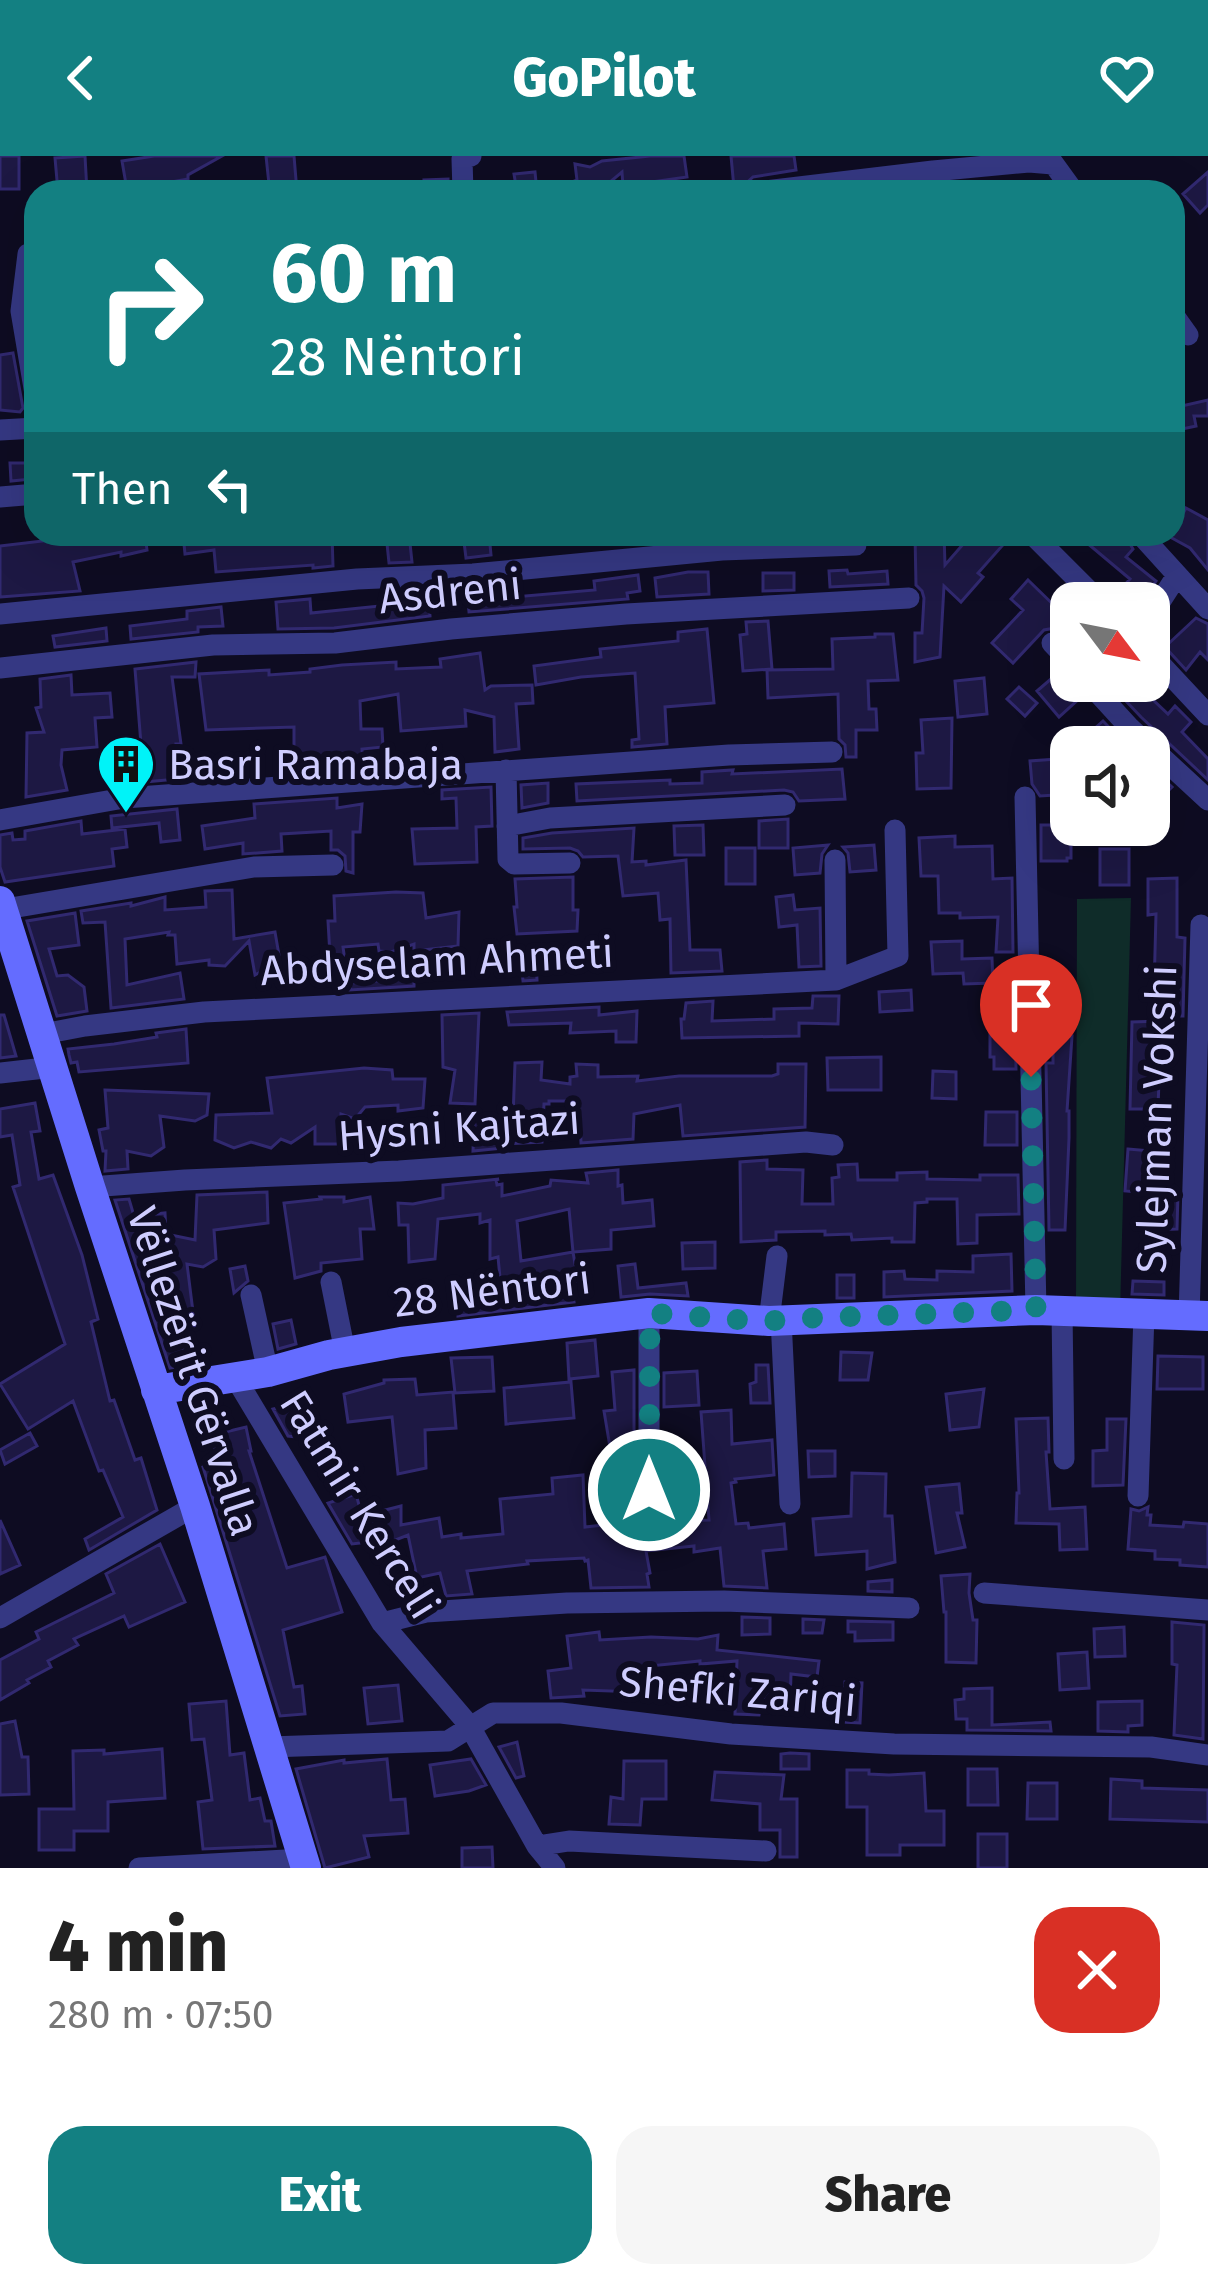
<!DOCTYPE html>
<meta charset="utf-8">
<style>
:root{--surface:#fff;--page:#f6f6f6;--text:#222;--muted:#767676;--accent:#138082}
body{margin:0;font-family:"Fira Sans",sans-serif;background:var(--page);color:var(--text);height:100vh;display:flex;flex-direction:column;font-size:45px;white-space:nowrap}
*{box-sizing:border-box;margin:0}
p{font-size:39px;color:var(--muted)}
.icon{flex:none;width:66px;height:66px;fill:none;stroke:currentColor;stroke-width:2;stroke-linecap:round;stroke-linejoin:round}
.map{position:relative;height:1712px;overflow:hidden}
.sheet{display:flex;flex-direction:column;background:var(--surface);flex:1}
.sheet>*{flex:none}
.top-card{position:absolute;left:24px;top:24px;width:1161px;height:366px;border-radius:36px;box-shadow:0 12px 48px #0002;background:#138082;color:#fff;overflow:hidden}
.needle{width:78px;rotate:122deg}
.fabs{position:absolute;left:1050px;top:426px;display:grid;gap:24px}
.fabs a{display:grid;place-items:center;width:120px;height:120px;border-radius:24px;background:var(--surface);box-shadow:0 12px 48px #0002;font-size:60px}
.pin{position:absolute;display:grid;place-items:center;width:102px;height:102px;color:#fff;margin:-123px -51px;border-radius:50% 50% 50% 0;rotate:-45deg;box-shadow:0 0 12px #0007}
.pin .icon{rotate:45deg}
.me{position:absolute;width:132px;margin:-66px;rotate:0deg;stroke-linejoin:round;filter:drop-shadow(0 0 9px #0008)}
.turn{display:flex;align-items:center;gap:42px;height:252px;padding:0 48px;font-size:54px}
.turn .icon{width:156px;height:156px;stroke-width:2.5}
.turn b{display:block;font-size:84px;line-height:102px}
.then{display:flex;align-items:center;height:114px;padding:0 48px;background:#0003;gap:24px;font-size:45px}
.round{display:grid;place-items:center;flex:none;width:126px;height:126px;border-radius:36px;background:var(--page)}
.overview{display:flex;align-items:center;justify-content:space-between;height:204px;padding:0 48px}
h1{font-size:72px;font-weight:800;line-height:90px}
.button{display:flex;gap:24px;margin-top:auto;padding:24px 48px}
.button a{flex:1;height:138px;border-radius:36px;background:var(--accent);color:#fff;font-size:48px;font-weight:800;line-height:138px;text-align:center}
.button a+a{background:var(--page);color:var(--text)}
header{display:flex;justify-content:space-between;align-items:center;height:156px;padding:0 48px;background:var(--accent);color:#fff;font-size:54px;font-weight:800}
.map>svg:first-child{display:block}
</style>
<header><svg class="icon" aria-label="back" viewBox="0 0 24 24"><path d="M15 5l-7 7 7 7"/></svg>GoPilot<svg class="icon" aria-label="heart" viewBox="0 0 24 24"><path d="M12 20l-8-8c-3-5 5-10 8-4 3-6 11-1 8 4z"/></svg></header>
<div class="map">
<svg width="1208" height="1712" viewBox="0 0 1208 1712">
<rect width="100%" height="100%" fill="#0e0c22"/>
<path fill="#0f2c29" d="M1131,742l-11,415 -44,-7 1,-407z"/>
<path fill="#1d1843" stroke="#312970" stroke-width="3" fill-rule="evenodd" d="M0,0h19v33h-19z
M85,0l2,36h-29l-3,-34z
M154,0h68l-34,19v4l-61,11 -5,-29z
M266,0h28l3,36h-16l-1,-9 -11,1z
M650,0h34l3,21 -64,9 -1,-14 -24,20h-49l28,-12 -2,-16 15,3 12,-6z
M731,0h63l2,14 -43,7 -11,10 -8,1z
M535,16l2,20h-20l-3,-18z
M1208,16v33l-8,8 -17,-19z
M448,23v13h-23l-1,-12z
M13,197l10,55 -3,4 -20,-2v-55z
M1208,244v16h-14l2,10 -23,5v-23z
M10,307h21l1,16 -21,2z
M1186,352l22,12v50l-18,-22 -20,-11z
M85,378h60l2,16 -26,6v-4l-48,10 7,29 -80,6v-51l85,-10z
M183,378h149l1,32 -20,2v-3l-97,7 -2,-22 -29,4z
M386,378h23l3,28 -23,1z
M463,378h26l2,21 -25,3z
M915,378h29l1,31 27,-31h16l14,12 -24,27 5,4 -22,25 -17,-16 -4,71 -25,5v-29h7l2,-35 -2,-7 -6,-6z
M1094,378h28l4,3 7,12 -7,8 30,24 -15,22h-8l-14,-12 11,-12 -43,-36z
M847,414l1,4 39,-3 1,13 -58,3 -1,-16z
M688,416h20l1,22 -52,3 -2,-19z
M763,417h31v17l-31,1z
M638,419l2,16 -13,2 1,6 -159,13 -1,-11 127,-11 -1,-9z
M1028,424l38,37 -11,11 -11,2 -31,33 -21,-20 31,-33 -12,-11z
M310,443l1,14 79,-8v-3l39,-2 1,16 -96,12 -56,1 -2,-27z
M221,451l2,19 -25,1v5l-67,7 -1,-13 57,-7v-8z
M1196,462l12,6v36l-8,-8 -14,18 -21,-23z
M768,465l4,48 -29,2 -3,-36 7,-1 -1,-12z
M106,472l1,13 -52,6 -2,-11z
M707,473l7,74 -49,4 2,37 -35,3v-7l7,-1 -4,-66 -54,4 -45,8 -2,-19 67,-9 -1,-8 78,-8v-9z
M875,478h18l5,46 -30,1 1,28h7l1,21h-21v27h-10l-1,-12 -6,-6 -1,-45 -70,4 -1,-28 66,-1 -1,-30 43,-2z
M480,497l5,37 6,-4 41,-1 1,18 -17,1 3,45 -24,3 -1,-35 -29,-7 1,16 -65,5 -3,-37 -38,7 1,28h21l1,18 -21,2 1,17 -80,6 1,-16 10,-3v-26l-88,3 -7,-56 70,-4v5l41,-3v-3l32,-4 54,-3v7l45,-2 -1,-8z
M196,506l-1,15h-23l9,67h-5l2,35 -34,3 -9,-113z
M1059,516l12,6 4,12 6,7 -22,20 -22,-26z
M71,519l1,20 38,-2 2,24 -17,1 2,29 -35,3 -1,15 6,25 -41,7 1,-64 17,-1 -8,-24 5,-1 -1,-28z
M984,522l3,36 -29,3 -3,-36z
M1107,525h26l35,33 7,-8 16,16 -9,10 26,27v21l-67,-63z
M1019,531l18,16 -12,13 -18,-17z
M952,562l-1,70 -34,1 -1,-36h7l-2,-33z
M1103,565l25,26h-52l18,-18z
M1071,602v36l-31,2 -8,-12 -2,-23z
M1149,610l23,21 -23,22z
M842,613l3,30 -46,2 -6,-9 -9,-2 -207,11 -1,-17 94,-4v4l32,-1v-11l31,-2 -1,4z
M548,627v20l-26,5 -1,-23z
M491,631l1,39 -16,1 1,35 -62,2 -3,-35 45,-1 -1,-30 -14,1v-9z
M337,642v10l25,-4 -2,28h-7v41l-7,-2 -1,-15 -7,-6h-7v-19l-50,3 1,17 -39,3v-11l-38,6 -3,-23 53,-8 -1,-14z
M177,653l3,31 -19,2 -2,-19 -47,5 -1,-12z
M788,663v29h-29v-27z
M81,665l1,13 43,-5 2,18 -15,2 2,17 -109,16 -5,-15v-32l12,-2 1,7 12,-1v-8z
M703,669l1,30h-29l-1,-29z
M1041,669h30v33h-4v3h-26z
M634,672l-2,34 14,-1v4l40,-5 4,90h30l2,21 -51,2 -1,-54 -10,1 -2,-27 -35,3 -5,-40 -35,1 -5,-6 -8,-3 -47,1v-11l29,-5z
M955,680v11l37,-1 1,33 19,-1 1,74h-17l2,-35 -38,1v-5h-21l-1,-37h-17l-2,-38z
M828,689l-6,9 -2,19 -25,2 -2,-27z
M874,689l2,25 -26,2 -2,-19 -5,-6z
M726,692h29v36h-29z
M1100,693h29v36h-29z
M573,721v33h5l-1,21 -60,3 -3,-27h3l-2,-28z
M1177,722v59l8,1 -2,78h-33v-26h4l2,-76 -8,1v-36z
M232,734l2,49 41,-7 5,29 -25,14 -6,-34 -24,25 -16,-1v-5l-32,4 -2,-29h-7l1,-3 -44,7 2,46 53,-12 4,26 -73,9 -6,-86 -22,1 -2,-12 50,-8v3l34,-9v13l41,-3 -1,-16z
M396,736l27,1 3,25 33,-6 -1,34 -44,5v-7l-23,8 -12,-1 -1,-7 -35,3 3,21 -15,5 -3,-52h7l-1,-25z
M793,739l2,15 25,-2 1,58 -22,1 -2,-42 -18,2 -3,-30z
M75,757l4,32 -30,4 8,27 11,-1 16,12 3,24 -30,5 -30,-95z
M962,785v18l30,-1 1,25 -29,1 -1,-11 -30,1 -2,-32z
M536,805l1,19 -14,1 -2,-19z
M414,822v8l-64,4 1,-7z
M911,834l1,20 -32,2 -1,-20z
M813,840h26l-1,28 -39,-1v13l-117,2 -1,-19h3l2,-16 27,-2 -1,20 62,-2v-10l38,-1z
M599,851v8l38,-4 -1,31h-20v-11l-46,2 1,-10 -62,2 -2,-13z
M1015,853l1,60h-22v-12h-4v-47z
M479,857l-4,91 -25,-1 5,-33 -12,-3 -1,-52z
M0,859h4l12,41 -16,2z
M1161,865l-3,88h-28l2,-87z
M186,873l2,34 -109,9 -2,-10 -6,1 -2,-8 -1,-6 46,-5 43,-7 -1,-4z
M1053,880h19l-5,75h2v27l-4,92h-16l-3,-167h7z
M881,901v33h-53l-1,-32z
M542,906l-1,18 29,4v-7l7,-1 -1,-12 22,1v12l40,-1 -1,5 42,-5h93l6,-2v-10h28l-1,63 -122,9 -3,-31 -46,9 -1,25 -52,4 -2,-42h-30v3h-5l-2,38 -38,2v4l-31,3 1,-30 39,-3 2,-55z
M364,912l28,2 1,9h32l-2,29 -25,3v-6l-33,2 -10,12 -14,-5 -2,30h-24v-17l-24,16 -10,-4 -10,9 -20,-6 -17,6 -19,-8 1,-25 56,-2 -5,-35z
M933,915l23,1v27l-24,-1z
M105,934l104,4 -2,21 -12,6 -35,-5 4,31 -13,9 -24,-5 1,18 -23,2 1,-20h-3l-4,-21 9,-2z
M35,947l5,28 -9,1 8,47 14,-4 29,80 16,64 -7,3 19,79 4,-1 21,60 6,-2 16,52 -68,40 -4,-11 38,-22 -20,-47 -4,1 -26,-70 -45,28 -28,-45 65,-40 -52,-157 7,-2 -8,-50 -12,2v-28z
M986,956h31v33h-32z
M1128,993l35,3 -3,42 -35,-3z
M767,1004v9l36,1 -1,34h31l-1,-26 7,-1 -1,-12 19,-1 1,16h39v-7l30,-1v7l53,1v-5h38l1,39 -42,1v28l-19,1 -1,-45h-30v3l-12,1 -1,39h-22v-4l-40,2 -1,-6 -26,1v-4l-49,1v8l-35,2 -1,-80z
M618,1014v16l4,-1 1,18 29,-3 2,26 -43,4v19l-38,3 5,29 -8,1 4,20 -116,14v-22l43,-6 -3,-31 -8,2v-39l-10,3v-9l-42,5 -3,40 -26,3 -1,-37h-9l-1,-22 15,1 30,-6v-13l56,-6 -3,1 1,5 5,-1v12l48,-10 1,-6 37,3 -2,-10zM569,1053l4,43 -52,9 -4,-40z
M267,1036l1,31 -54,7 2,29 -13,8 -16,-3 8,64 -16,2 8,35 -17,3 -55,-168 14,-1 5,17 31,-3 1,21 29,6 2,-45z
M1178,1037l-1,36 -28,1 -1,-36z
M320,1041h24v5l26,-5 4,32h-14l2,30 -41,4v8l-26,7 -11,-75 37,-4z
M715,1086v26l-32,1 -1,-26z
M1011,1098l1,37 -128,6v-25l20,-1 1,8 32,1v-9l36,1v-16z
M635,1108l3,24 48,-5 2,13 -38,-2 -29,3 -3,-31z
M245,1110l3,15 -14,12 -4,-24z
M837,1119h17v23h-17z
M1133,1125l31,1v13l-32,-1z
M291,1164l5,24 -18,5 -5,-25z
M595,1184l3,36 -29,3 -2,-36z
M841,1196l31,1 -4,27h-28z
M1158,1200l45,1v32h-46z
M492,1201l2,34 -39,2 -4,-35z
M756,1209h12l2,38h-19l-1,-19 6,-2z
M634,1214v96l-21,-1 -9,-54 11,-1 -3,-38z
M697,1215l2,34 -35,2v-34z
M415,1223l2,16 36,-3 3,36 -31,2 1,38 -28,6 -6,-57 -44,5 -4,-28 40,-11v-3z
M571,1226l3,36 -68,6 -2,-36z
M984,1233l-5,38 -29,3 -4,-36z
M301,1246l4,27 -9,8 -8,-1 -15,-27z
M731,1254l1,34 40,-4 2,35 -39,4 1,3 -5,1 5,41 12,-1 1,5 35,-4 2,25 -23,2 4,37 -43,-2 -4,-38 -26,4v-6l-48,5 4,22 -3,1 2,13 -58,1 -3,-28 -3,1 -1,-3 -57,3 1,3 -61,7 5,23 -26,2 -6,-23 -23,5 -9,-43 -38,15 -1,-8 -17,2 -24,-41 28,-9 6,22 39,-10v19l38,-7 3,19 19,-3v4l42,-4 -3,-35 53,-5 -1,-16 31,-3 2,52 64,-7v-15l10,-5 2,4 12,1 -1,16 37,-1 -8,-108z
M1048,1262l1,34h-3l4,57 35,-2 2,42 -27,1 -1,-26 -43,-1 1,-30h2l-3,-74z
M1107,1263h19l-3,66 -30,1v-35l14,-1z
M246,1271l5,24h-2l38,117 38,-11 17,55 -59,18 11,57 8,-1 3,28 -25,2 -77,-249 14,-4 -4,-28z
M30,1277l7,13 -32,18 -5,-14z
M808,1295h27v25l-26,1z
M852,1317l34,1 -1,42h7l3,46 -28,7v-18l-51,4 -3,-36 38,-3z
M959,1328l3,29h-5l8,34 -29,6 -10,-66z
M1148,1351l-1,8h4l-1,10 33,2 1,-5 24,2v43l-28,-2v-5l-25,-1v-8l-27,-2 3,-40 8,2z
M0,1364l20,45 -20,9z
M160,1388l25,58 -56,25 -5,-11 -50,23 4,6 -30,16 3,6 -24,13 2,3 -29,17v-40l39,-21 -3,-7 78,-39 -8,-19z
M970,1418l-1,19 4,27h4l-1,43 -30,-1v-50h-2l-3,-36z
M892,1424v12l-24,-1v-9z
M742,1461l28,1v16l-28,1z
M803,1463l21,1 -2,13h-19z
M848,1465l45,1v18l-38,1v-9h-7z
M1172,1466l32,3 -1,114 -29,-4 3,-70 -5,-1z
M1124,1471l1,29 -30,1 -1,-28z
M599,1476l1,8 51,-3 47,2 20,-4 -1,15 102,11 -2,16 -26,-3 -1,33 -30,2 -1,6 -24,-1 2,-53 -37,3v-3l-61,6 -1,25 -55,-2 1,6 -33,2 -3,-27 23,-3 -4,-32z
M1087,1496l2,36 -29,2 -2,-36z
M845,1526l17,1 -2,40 -17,-1z
M398,1529l4,36 -34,3 -4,-36z
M992,1532v37l58,-3 1,9 -84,-1v-11h-11l-1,-19 9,-1v-10z
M226,1545l4,54 14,-2 6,47 10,-2 5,23h6l4,25 -72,3 -5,-47 14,-2 -8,-61 -12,1 -3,-36z
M1142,1545v24l-14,1v6l-30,-1v-29z
M15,1565l7,36h6l1,37 -29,1v-71z
M517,1586l7,34 -8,2 -17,-31z
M162,1593l3,49 -57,4v29h-34v19h-35v-41h35l-1,-58 31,-1v4z
M790,1597l19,1v15h-28v-15z
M387,1603l4,41 14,-1 3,34 -44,3 5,21 -44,11 -29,-99 48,-9v3z
M471,1603l15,26 -17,6 -34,5 -5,-31z
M624,1605h42v38h-24l-2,26 -31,-1 2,-27 12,2z
M968,1613h29l1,36h-30z
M847,1614h22v4l20,1 35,-2 2,38h18v34h-44v10h-33v-48h-20z
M715,1616l69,3 -3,24h16v58h-17v-27h-20v-26l-48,-4z
M1111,1623l31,2v7l66,2v32l-98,-3z
M1028,1627h29v36h-30z
M978,1678h29v34h-29z
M492,1691l1,21h-31v-20z"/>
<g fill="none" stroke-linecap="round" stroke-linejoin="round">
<path stroke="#353883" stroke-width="21" d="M1048,0l26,36
M463,36l-1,-33 9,-3
M756,36l177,-21 96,-9 24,2
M36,95l-8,3 -7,57 15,89
M1173,158l15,21
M0,274l36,-2
M0,341l36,-3
M1140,378l68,75
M1036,382l65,65
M0,458l357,-35 116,-5 249,-24 134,-5
M1149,463l27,-42
M1052,487l19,20
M1149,496l59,63
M0,512l213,-23 122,-2 116,-14 175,-15 283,-16
M1087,525l43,47 78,72
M506,614l2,89 6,5 56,-1
M1025,641l11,513
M0,664l124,-22 605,-43 103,-3
M507,670l43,-8 235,-13
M835,704l1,120
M0,754l254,-43 79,-2
M43,878l42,-8 119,-14 632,-32 62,-24 -3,-126
M0,917l54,-6
M90,1031l95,-7 214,-9 407,-29 27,3
M331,1126l14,70
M251,1139l17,77
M1062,1155l2,148
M1189,1160l12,-391
M781,1163l9,185
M769,1165l8,-65
M235,1221l147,246 87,102 68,121 18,22
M649,1334v-177
M1138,1340l6,-183
M984,1437l224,17
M0,1462l195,-112
M382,1467l44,-11 141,-9 157,-2 185,7
M269,1591l179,-6 45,-28h68l170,21 163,10 257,3 57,8
M537,1690l32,-5 197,10
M139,1712l164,-9"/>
<path stroke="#646cff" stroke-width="30" d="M0,745l90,286 105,319 111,362
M156,1234l112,-18 61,-17 72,-13 248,-29 120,8 267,-11 172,6"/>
</g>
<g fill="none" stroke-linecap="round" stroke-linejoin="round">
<path stroke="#138082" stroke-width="21" stroke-dasharray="0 37.8" d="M649,1334l1,-177 119,9 12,-3 255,-9 -5,-233"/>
</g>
<defs>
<g id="building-pin" transform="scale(3)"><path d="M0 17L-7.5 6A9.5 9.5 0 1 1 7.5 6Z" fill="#00f3f8" stroke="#0e0c22"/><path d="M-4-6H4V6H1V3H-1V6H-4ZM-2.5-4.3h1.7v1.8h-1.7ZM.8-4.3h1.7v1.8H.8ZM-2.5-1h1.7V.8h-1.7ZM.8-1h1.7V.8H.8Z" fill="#111"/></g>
</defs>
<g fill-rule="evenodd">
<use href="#building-pin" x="126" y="608"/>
</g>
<g text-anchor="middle" stroke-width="12" stroke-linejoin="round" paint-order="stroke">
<g font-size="42" fill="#cfcdff" stroke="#0e0c22">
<text transform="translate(450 435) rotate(-6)" y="15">Asdreni</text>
<text transform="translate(437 805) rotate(-3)" y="15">Abdyselam Ahmeti</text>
<text transform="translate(1156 963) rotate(-88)" y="15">Sylejman Vokshi</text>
<text transform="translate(459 971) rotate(-4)" y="15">Hysni Kajtazi</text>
<text transform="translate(492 1134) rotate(-7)" y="15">28 Nëntori</text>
<text transform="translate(194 1215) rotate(72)" y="15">Vëllezërit Gërvalla</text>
<text transform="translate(360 1348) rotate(58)" y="15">Fatmir Kerceli</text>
<text transform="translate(738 1535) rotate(5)" y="15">Shefki Zariqi</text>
</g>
<g font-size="42" fill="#cfcdff" stroke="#0e0c22" text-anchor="start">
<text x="168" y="623">Basri Ramabaja</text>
</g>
</g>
</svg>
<div class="fabs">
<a><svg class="needle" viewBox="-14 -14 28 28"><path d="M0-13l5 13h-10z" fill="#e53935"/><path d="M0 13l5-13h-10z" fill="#767676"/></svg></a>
<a><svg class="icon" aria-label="sound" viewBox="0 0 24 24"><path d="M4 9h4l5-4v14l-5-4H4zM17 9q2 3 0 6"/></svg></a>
</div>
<div class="pin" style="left:1031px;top:921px;background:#d93025"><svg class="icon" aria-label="arrive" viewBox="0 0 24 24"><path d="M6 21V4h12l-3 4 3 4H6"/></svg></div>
<svg class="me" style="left:649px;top:1334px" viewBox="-20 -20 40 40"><circle r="17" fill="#138082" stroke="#fff" stroke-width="3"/><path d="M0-11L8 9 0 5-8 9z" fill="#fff"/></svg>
<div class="top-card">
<div class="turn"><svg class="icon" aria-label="right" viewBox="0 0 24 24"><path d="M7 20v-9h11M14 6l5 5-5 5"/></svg><div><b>60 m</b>28 Nëntori</div></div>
<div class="then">Then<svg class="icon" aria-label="left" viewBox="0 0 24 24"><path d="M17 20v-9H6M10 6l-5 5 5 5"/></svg></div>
</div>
</div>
<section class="sheet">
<div class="overview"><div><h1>4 min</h1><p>280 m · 07:50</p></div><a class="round" style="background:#d93025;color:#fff"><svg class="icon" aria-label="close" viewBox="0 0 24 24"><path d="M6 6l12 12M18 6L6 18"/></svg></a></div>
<div class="button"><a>Exit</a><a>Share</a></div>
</section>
